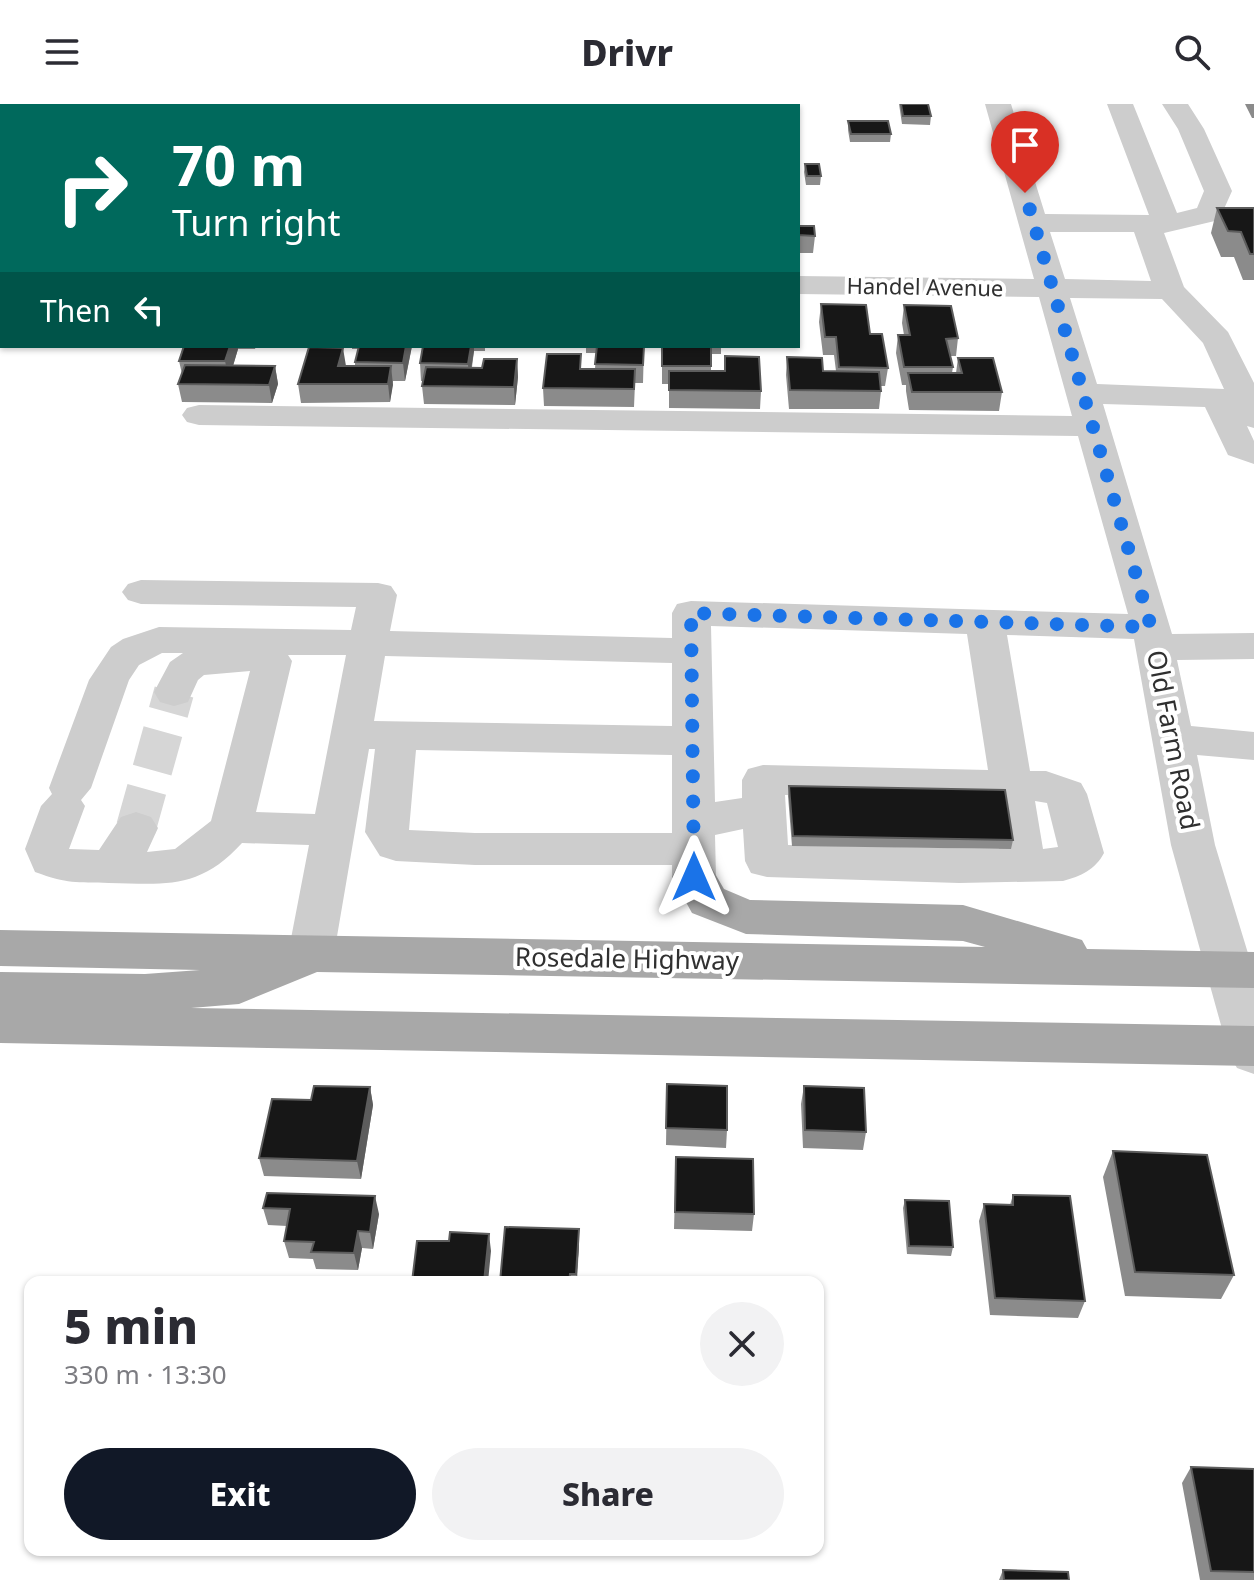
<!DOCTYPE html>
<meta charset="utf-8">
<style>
:root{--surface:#fff;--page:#f2f2f3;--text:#2b2b33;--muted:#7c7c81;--accent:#111827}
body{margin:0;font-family:"Noto Sans",sans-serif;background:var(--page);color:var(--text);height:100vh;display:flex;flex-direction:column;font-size:30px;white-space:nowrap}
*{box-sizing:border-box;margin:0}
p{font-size:26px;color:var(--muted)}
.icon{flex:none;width:44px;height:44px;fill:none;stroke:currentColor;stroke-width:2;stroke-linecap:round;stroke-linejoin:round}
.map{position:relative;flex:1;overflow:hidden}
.panel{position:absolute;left:24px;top:1172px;width:800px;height:280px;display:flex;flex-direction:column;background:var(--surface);border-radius:16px;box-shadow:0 2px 6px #0004}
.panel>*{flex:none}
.hud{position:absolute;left:0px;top:0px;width:800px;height:244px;box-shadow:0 2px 6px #0004;background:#00695c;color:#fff;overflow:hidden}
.pin{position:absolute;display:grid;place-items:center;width:68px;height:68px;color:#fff;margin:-82px -34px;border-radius:50% 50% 50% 0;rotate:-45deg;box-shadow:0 0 8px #0007}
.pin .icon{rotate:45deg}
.me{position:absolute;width:88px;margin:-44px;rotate:0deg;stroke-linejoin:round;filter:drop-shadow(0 0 6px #0008)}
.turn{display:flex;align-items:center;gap:28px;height:168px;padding:0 40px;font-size:36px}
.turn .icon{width:104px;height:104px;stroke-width:2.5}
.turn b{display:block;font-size:56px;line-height:68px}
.then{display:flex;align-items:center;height:76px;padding:0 40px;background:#0003;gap:16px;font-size:30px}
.round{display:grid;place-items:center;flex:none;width:84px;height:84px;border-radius:42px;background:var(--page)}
.overview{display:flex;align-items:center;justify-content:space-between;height:136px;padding:0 40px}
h1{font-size:48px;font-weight:800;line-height:60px}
.button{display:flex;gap:16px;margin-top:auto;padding:16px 40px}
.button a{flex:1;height:92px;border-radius:48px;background:var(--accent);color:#fff;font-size:32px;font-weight:800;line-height:92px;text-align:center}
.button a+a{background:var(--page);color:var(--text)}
header{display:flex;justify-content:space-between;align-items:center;height:104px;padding:0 40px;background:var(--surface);font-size:36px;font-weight:800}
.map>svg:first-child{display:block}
</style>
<header><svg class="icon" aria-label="menu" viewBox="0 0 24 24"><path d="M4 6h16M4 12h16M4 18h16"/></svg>Drivr<svg class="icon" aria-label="search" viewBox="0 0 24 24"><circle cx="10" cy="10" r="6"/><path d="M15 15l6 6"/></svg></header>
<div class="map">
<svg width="1254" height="1476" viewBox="0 0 1254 1476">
<rect width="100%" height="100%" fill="#fff"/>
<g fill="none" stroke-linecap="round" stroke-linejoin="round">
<path stroke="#d6d6d6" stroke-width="40" stroke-dasharray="40 20" stroke-linecap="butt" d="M136,724l38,-136"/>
<path fill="#cdcdcd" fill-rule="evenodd" d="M985,0h26l34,110 104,1 -42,-111h26l44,109 20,-5 7,-17 -26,-62 -16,-25h26l16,25 28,62 -13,29 -55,13 20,54 44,45 26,51v45l-7,-2 7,15v23l-26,-9 -23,-48 -102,-3 69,230 82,-1v26l-77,1 14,66 63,6v28l-57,-5 18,90 39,128v101l-17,-6 -8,-14 -58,-209 -37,-206 -127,-4 23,136h16l35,12 6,11 17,59c-9,17 -23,23 -41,28l-104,2 -192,-6 -16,-4 -6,-12 -2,-32 -28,6 1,42 -6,12 -16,5 -16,-5 -6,-12v-12h-197l-79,-4 -16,-5 -15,-24 10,-83h-6l-35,205 -6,13 -17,5 -17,-5 -6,-13 21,-109 -67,-2c-43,47 -76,41 -133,40 -33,-1 -41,1 -74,-11l-10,-23 16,-43 11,-12 -3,-6 40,-108 22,-33 12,-8 36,-12 192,3 5,-23 -215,-3 -13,-4 -6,-8 6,-8 13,-4 237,3 13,3 6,9 -7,36 282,7v-25l5,-9 14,-3 437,13 -50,-178 -879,-11 -12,-3 -5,-7 5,-7 12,-3 873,11 -33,-119 -241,-3v-18l236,3zM1050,128h84l17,49 -86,-2zM1070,194l92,1 41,44 21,46 -127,-5zM711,522l256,8 21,136 -225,-5 -15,4 -6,11v18l-27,4zM162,549h21l-13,9 -16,30 6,10 14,4 14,-4 10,-22 6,-5 46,-4 -39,150 -36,28 -28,3 11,-24 -7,-11 -15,-5 -15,5 -22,33 -30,-1 16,-43 -4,-6 10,-12 38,-108 10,-15zM288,551h58l-31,159 -59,-2 36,-151zM385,552l287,7v63l-298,-5zM416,646l256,5v78h-197l-66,-3zM785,691l207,5 7,49 -211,-4zM1035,697l12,2 11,44 -15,2z"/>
<path fill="#a8a8a8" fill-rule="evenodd" d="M694,756l16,5 14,24 26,11 213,5 119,35 5,9 167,3v36l-937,-16 -78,32 -48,4 1063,18v40l-1254,-23v-71l145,2 55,-4 -200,-4v-36l985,17 -22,-6 -217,-7 -54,-21 -20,-36 6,-12z"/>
</g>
<path fill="#8b8b8b" d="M289,0h95l-1,2h-94z
M519,0h74h-49v2h-25z
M654,0h21v2h-21z
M731,0h31v2h-31z
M899,0h29l3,12 -1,9 -28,-1z
M1245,0h9v14h-2z
M848,17l43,13 -1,8h-40l-2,-12z
M805,60l16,12 -1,9h-14l-2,-13z
M1217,104h37v72h-11l-9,-23h-13l-10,-24z
M798,122l17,10 -2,17h-15z
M821,200l49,30 18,34 -3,18h-4v5l-2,18h-90l-3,-34 1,-18 36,14h13l-2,-16h-11l-4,-33z
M904,201l54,33 -2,18h-6l3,11 -1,6h4l2,-15 44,34 -3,19 -90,-1 -3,-19v-6h-4l-6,-32 2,-18h6l-2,-12z
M184,242h72l-1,3h-17l-5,17h42l3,18 -6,19 -90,-1 -4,-18 4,-10 -3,-13z
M352,242h60l-7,35h-12l-3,21 -89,1 -3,-19 48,-18h9v-4l3,-13h-6z
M423,242h62v5h-11l-2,16 10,1 35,-9 1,18 -3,28 -91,-1 -2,-18 1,-5h-2l-1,-18z
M586,242h58l-1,37h-8l-1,24 -90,-1 -1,-18 39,-19h13l1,-16h-10z
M662,242h59v8h-10v17h13l1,-15 36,35 -1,18 -91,-1v-24h-7z
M789,682l224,54 -2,9 -219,-3 -4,-50z
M667,980l60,46 -1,18 -60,-3z
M804,982l62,46 -3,18 -60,-2 -2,-44z
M370,983l3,18 -12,74 -97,-3 -5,-18 52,-58z
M1113,1047l121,124 -13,24 -96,-3 -22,-119z
M676,1053l78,57 -2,17 -78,-2z
M1013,1091l72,106 -7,17 -88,-3 -11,-94 5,-17 26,1z
M905,1096l48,47 -2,9 -44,-2 -4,-46z
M263,1104l116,6 -6,35 -11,-1 -4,22 -42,-1 -3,-10 -24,-1 -5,-17 3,-15 -19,-1z
M579,1125v17l-2,36h-77z
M1191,1363l63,2v111h-54l-18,-97z
M1003,1466l66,10h-70z"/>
<path fill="#5d5d5d" d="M230,242h8v3l-9,30 -4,-18z
M406,242h6l-7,35 -2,-18z
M471,242h3v5l-5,31 -1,-18z
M343,244l3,18h-8z
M517,255l1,18 -3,28 -1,-18z
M275,262l3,18 -6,19 -3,-18z
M391,262l2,19 -3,17 -2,-18z
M370,983l3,18 -12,74 -4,-18z
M375,1092l4,18 -6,35 -3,-17z
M579,1125v17l-3,36v-8z
M358,1127l4,17 -4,22 -4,-17z
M489,1130l2,17 -3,31h-4z"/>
<path fill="#171717" stroke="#5d5d5d" stroke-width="2" d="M901,0h27l3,12h-28z
M848,17h40l3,13h-40z
M805,60h14l2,12h-14z
M1217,104h37v46h-4l-9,-22 -13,-1z
M798,122h16l1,10 -17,-1z
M821,200l45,1 4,29h12l6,34 -49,-1 -3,-30h-11z
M904,201l47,1 7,32 -12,1 7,28h-49l-6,-32h12z
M184,242h46l-5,15h-46z
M359,242h47l-3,17 -48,-1z
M423,242h48l-3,18 -48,-1z
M597,242h47l-1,19 -48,-1z
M662,242h49v20h-49z
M309,243l34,1 -5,18h53l-3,18h-90z
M547,250h34l-1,15h55l-1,20 -91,-1z
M725,252l34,1 2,34 -92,-1v-19h56z
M787,253l35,1 1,13 56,1 2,19 -91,-1z
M958,254h35l9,34h-90l-4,-19h54z
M484,255h33l-3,28 -92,-1 4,-19 56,1z
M185,261l90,1 -6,19 -91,-1z
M789,682l216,4 8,50 -220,-4z
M667,980l60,2v44l-61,-2z
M314,982l56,1 -13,74 -98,-3 13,-59 39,1z
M804,982l60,2 2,44 -61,-2z
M1113,1047l94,4 27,120 -99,-3z
M676,1053l77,2 1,55 -79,-2z
M267,1089l108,3 -5,36 -12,-1 -4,22 -43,-1 3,-10 -30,-1 6,-32 -27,-1z
M1013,1091l57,1 15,105 -90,-3 -11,-94 29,1z
M905,1096l44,1 4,46 -44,-1z
M505,1123l74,2 -3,45h-6l-1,8h-69z
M450,1128l39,2 -5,48h-72l5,-41h32z
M1191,1363l63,2v103l-43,-1z
M1003,1466l65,2 1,8h-65z"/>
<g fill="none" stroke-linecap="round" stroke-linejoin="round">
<path stroke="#1a73e8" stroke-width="14" stroke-dasharray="0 25.2" d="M694,773l-3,-264 460,14 -126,-434"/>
</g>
<g text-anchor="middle" stroke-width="8" stroke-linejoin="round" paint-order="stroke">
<g font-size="22" fill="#303030" stroke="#fff">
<text transform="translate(925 183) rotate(1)" y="8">Handel Avenue</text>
</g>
<g font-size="26" fill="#303030" stroke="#fff">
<text transform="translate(1173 636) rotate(79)" y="9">Old Farm Road</text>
<text transform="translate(627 855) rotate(1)" y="9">Rosedale Highway</text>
</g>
</g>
</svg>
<div class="pin" style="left:1025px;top:89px;background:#d93025"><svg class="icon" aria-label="arrive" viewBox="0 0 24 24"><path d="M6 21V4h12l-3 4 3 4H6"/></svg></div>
<svg class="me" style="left:694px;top:773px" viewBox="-20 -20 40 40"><path d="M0-17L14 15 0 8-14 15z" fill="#1a73e8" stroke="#fff" stroke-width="4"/></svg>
<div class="hud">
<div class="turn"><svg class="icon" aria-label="right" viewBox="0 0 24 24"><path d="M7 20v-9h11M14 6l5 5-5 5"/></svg><div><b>70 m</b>Turn right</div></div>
<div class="then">Then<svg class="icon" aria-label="left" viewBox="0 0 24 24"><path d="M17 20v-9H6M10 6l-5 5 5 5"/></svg></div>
</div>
<section class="panel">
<div class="overview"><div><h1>5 min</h1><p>330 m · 13:30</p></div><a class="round"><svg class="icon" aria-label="close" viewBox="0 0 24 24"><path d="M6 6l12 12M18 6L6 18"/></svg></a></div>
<div class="button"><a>Exit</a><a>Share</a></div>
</section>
</div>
